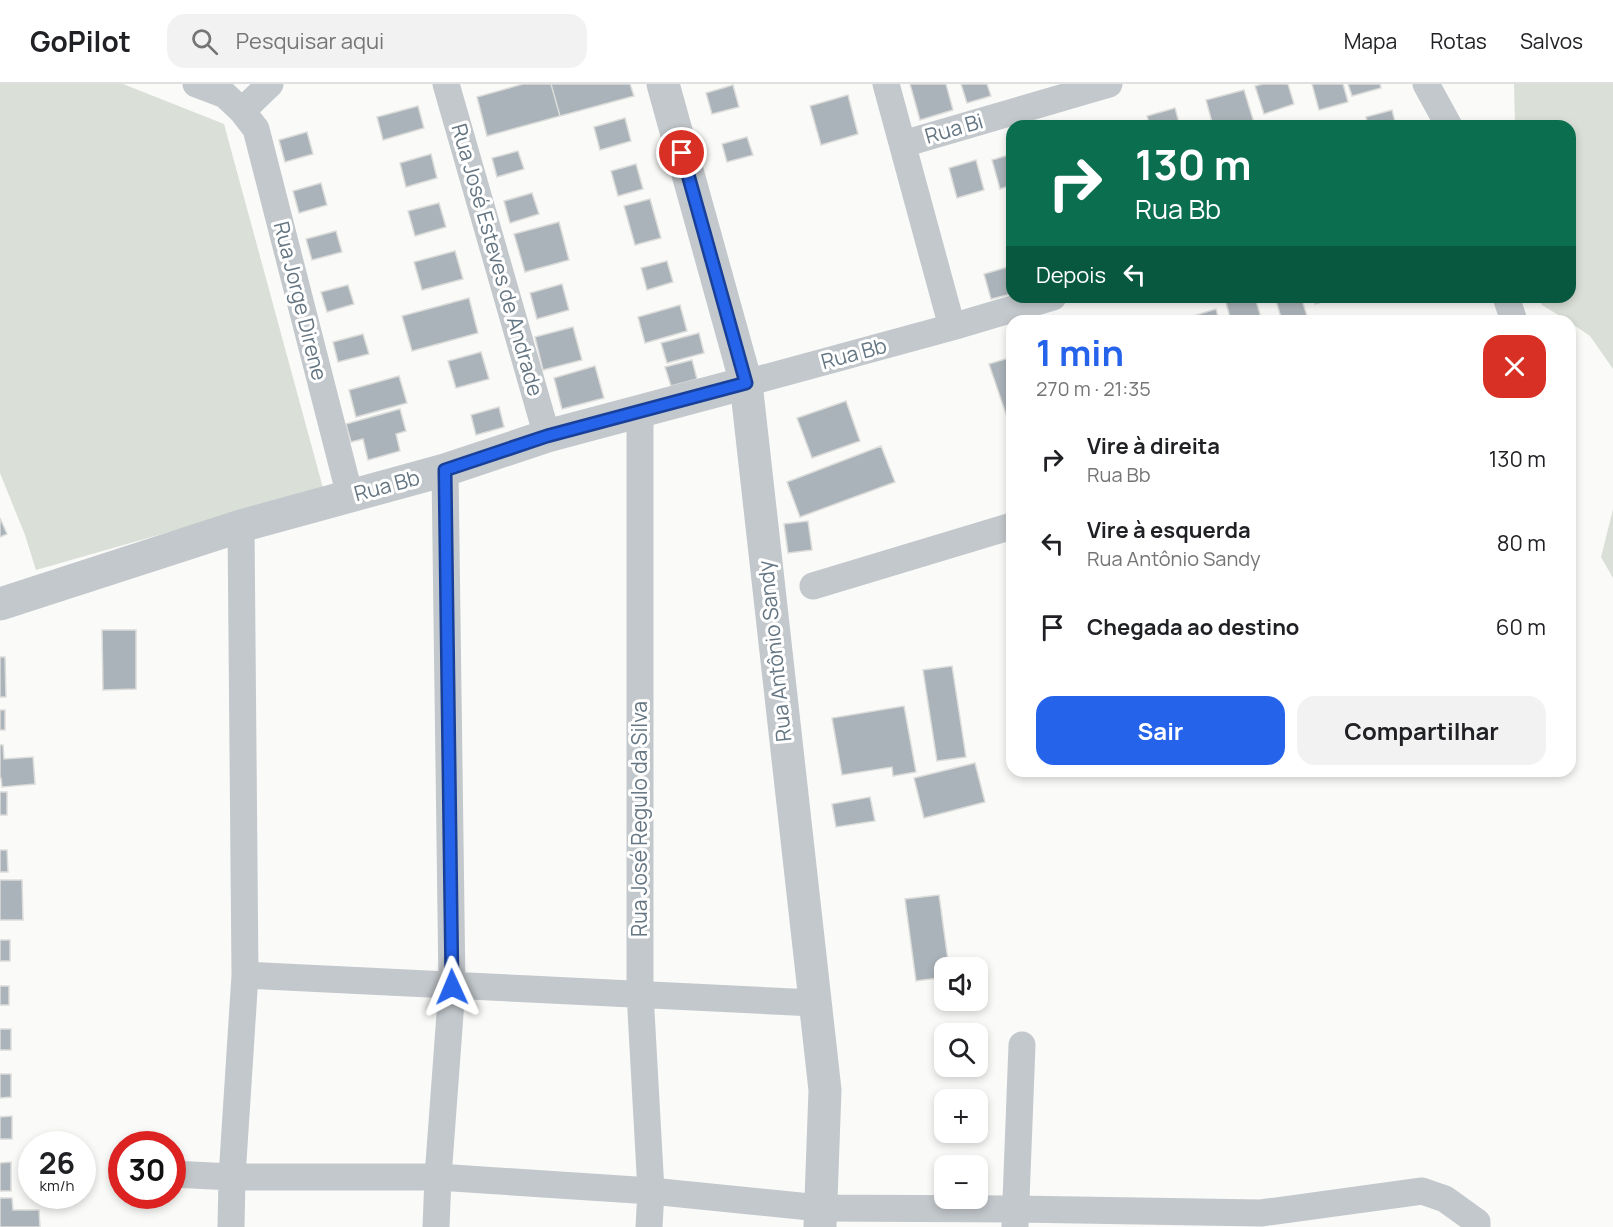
<!DOCTYPE html>
<html lang="pt">
<meta charset="utf-8">
<style>
:root{--surface:#fff;--page:#f2f2f2;--text:#202124;--muted:#757577;--line:#e0e0e0;--accent:#2563eb}
body{margin:0;font-family:Manrope,sans-serif;background:var(--page);color:var(--text);height:100vh;display:flex;flex-direction:column;font-size:22px;white-space:nowrap}
*{box-sizing:border-box;margin:0}
p{font-size:20px;color:var(--muted)}
.icon{flex:none;width:33px;height:33px;fill:none;stroke:currentColor;stroke-width:2;stroke-linecap:round;stroke-linejoin:round}
.map{position:relative;flex:1;overflow:hidden}
.drawer{position:absolute;left:1006px;top:231px;width:570px;height:462px;display:flex;flex-direction:column;background:var(--surface);border-radius:18px;box-shadow:0 3px 9px #0003}
.drawer>*{flex:none}
.top-card{position:absolute;left:1006px;top:36px;width:570px;height:183px;border-radius:18px;box-shadow:0 3px 9px #0003;background:#0b6e4f;color:#fff;overflow:hidden}
.buttons{position:absolute;left:934px;top:873px;display:grid;gap:12px}
.buttons a{display:grid;place-items:center;width:54px;height:54px;border-radius:12px;background:var(--surface);box-shadow:0 3px 9px #0003;font-size:30px}
.speed{position:absolute;left:18px;top:1047px;display:flex;gap:12px;font-size:30px;font-weight:700;text-align:center}
.speed>*{display:grid;place-content:center;width:78px;height:78px;border-radius:50%;background:var(--surface);box-shadow:0 3px 9px #0003;line-height:1}
.speed small{font-size:15px;font-weight:400}
.speed .limit{border:9px solid #d22;background:#fff;color:#111}
.pin{position:absolute;display:grid;place-items:center;width:51px;height:51px;color:#fff;margin:-26px;border:3px solid #fff;border-radius:50%;box-shadow:0 2px 6px #0007}
.me{position:absolute;width:66px;margin:-33px;rotate:359deg;stroke-linejoin:round;filter:drop-shadow(0 0 4px #0008)}
.turn{display:flex;align-items:center;gap:21px;height:126px;padding:0 30px;font-size:27px}
.turn .icon{width:78px;height:78px;stroke-width:2.5}
.turn b{display:block;font-size:42px;line-height:51px}
.then{display:flex;align-items:center;height:57px;padding:0 30px;background:#0003;gap:12px;font-size:22px}
.round{display:grid;place-items:center;flex:none;width:63px;height:63px;border-radius:18px;background:var(--page)}
.headline{display:flex;align-items:center;justify-content:space-between;height:102px;padding:0 30px}
h1{font-size:36px;font-weight:700;line-height:45px;color:var(--accent)}
.primary-button{display:flex;gap:12px;margin-top:auto;padding:12px 30px}
.primary-button a{flex:1;height:69px;border-radius:18px;background:var(--accent);color:#fff;font-size:24px;font-weight:700;line-height:69px;text-align:center}
.primary-button a+a{background:var(--page);color:var(--text)}
ul{padding:0;list-style:none}
li{display:flex;align-items:center;gap:18px;height:84px;padding:0 30px}
li div{flex:1}
li b{display:block;font-size:22px}
li em{font-style:normal}
header{display:flex;align-items:center;gap:36px;box-sizing:border-box;height:84px;padding:0 30px;background:var(--surface);border-bottom:2px solid var(--line)}
header strong{font-size:28px}
nav{display:flex;gap:33px;margin-inline-start:auto;font-size:21px}
.search{width:420px;height:54px;background:var(--page);display:flex;align-items:center;gap:15px;box-sizing:border-box;padding:0 21px;border-radius:18px;color:var(--muted);font-size:22px}
.map>svg:first-child{display:block}
</style>
<header>
<strong>GoPilot</strong>
<div class="search"><svg class="icon" aria-label="search" viewBox="0 0 24 24"><circle cx="10" cy="10" r="6"/><path d="M15 15l6 6"/></svg>Pesquisar aqui</div>
<nav><a>Mapa</a><a>Rotas</a><a>Salvos</a></nav>
</header>
<div class="map">
<svg width="1613" height="1143" viewBox="0 0 1613 1143">
<rect width="100%" height="100%" fill="#fafaf8"/>
<path fill="#dadfd7" d="M0,0h123l101,40 99,364 -287,82 -11,-35 -25,-62z
M1514,0h99v285l-23,-33 -19,-13 -1,-2h-2l-26,-16 -4,-8h32v-171h-55z
M1613,425v69l-12,-21z"/>
<path fill="#aab3b9" stroke="#dcdcda" stroke-width="1.5" d="M523,0h28l9,32 -73,20 -10,-39z
M551,0h79l4,12 -74,20z
M910,0h36l7,26 -33,10z
M961,0h26l4,12 -24,7z
M1263,0h25l6,20 -30,10 -9,-28z
M1312,0h31l5,18 -29,8z
M1348,0h32l1,4 -29,8z
M733,1l6,22 -27,7 -6,-21z
M1244,6l11,36h-42l-7,-26z
M848,11l10,39 -37,11 -11,-39z
M418,22l6,22 -41,12 -6,-23z
M1175,24l5,18h-30l-3,-10z
M1392,26l4,16h-28l-2,-9z
M625,34l6,23 -31,9 -6,-23z
M307,48l6,22 -28,8 -6,-22z
M747,53l6,18 -26,7 -5,-18z
M518,67l6,18 -27,8 -5,-19z
M431,70l6,24 -31,9 -6,-24z
M1012,70v31l-12,4 -8,-29z
M976,76l8,30 -27,8 -8,-30z
M636,80l7,25 -25,7 -7,-25z
M321,99l6,22 -28,8 -6,-22z
M532,109l7,21 -29,9 -6,-22z
M650,115l11,39 -26,7 -11,-39z
M439,119l7,24 -31,9 -7,-25z
M559,138l10,38 -44,12 -11,-38z
M336,147l6,21 -30,8 -6,-21z
M455,167l8,28 -41,11 -8,-28z
M667,177l6,21 -26,8 -6,-22z
M1008,183l4,15v12l-21,5 -7,-25z
M562,200l7,26 -32,9 -7,-26z
M348,201l6,19 -27,8 -6,-20z
M1233,213h22l7,24h-31l-6,-22z
M1275,213h26l7,22 -5,2h-21z
M1313,213h27l-25,7z
M469,214l9,35 -66,18 -10,-35z
M680,221l7,26 -42,12 -7,-26z
M1216,225l3,12h-28l-1,-4z
M573,243l9,33 -39,10 -8,-33z
M699,249l5,20 -37,10 -6,-20z
M363,250l6,20 -31,8 -5,-20z
M481,268l8,27 -33,9 -8,-27z
M1012,273v65l-3,1 -20,-59z
M692,276l5,19 -26,7 -6,-19z
M595,282l9,32 -42,11 -8,-31z
M399,292l8,27 -51,14 -7,-27z
M846,317l14,40 -48,17 -15,-40z
M499,323l5,20 -28,8 -5,-20z
M400,325l6,22 -10,3 4,17 -32,9 -5,-21 -12,3 -5,-18z
M881,362l14,36 -95,35 -13,-35z
M0,434l7,16 -7,3z
M808,437l4,29 -24,3 -4,-29z
M102,546h34v59l-33,1z
M0,573h5l1,40h-6z
M952,582l14,91 -29,4 -14,-91z
M904,622l12,66 -23,4 -1,-9 -50,8 -10,-57z
M0,626h5v20h-5z
M0,661h3l1,14 29,-2 2,27 -33,3 -1,-9h-1z
M975,679l10,39 -61,16 -10,-40z
M0,708h7v23h-7z
M870,713l5,24 -39,6 -4,-23z
M0,766h7l1,22h-8z
M0,796h22l1,40h-23z
M939,811l10,73h-4v9l-29,4 -11,-82z
M0,856h10v21h-10z
M0,902h9v19h-9z
M0,945h11v21h-11z
M0,990h11v23l-11,1z
M12,1032v23h-12v-22z
M11,1078v29h-11v-28z
M0,1114h12l1,12h26l1,17h-40z"/>
<g fill="none" stroke-linecap="round" stroke-linejoin="round">
<path stroke="#c3c8cc" stroke-width="27" d="M196,0l29,11 17,16 14,18 94,367
M446,0l101,352
M886,0l66,243
M1426,0l23,42
M242,27l28,-27
M903,60l206,-60
M1506,213l8,24
M746,299l206,-56 101,-30
M640,327v582l11,198 -2,36
M813,502l199,-60
M245,891c190,11 379,17 569,28
M172,1090l60,3h206l213,14 169,17 195,1 246,4 161,-22 23,8 32,23v5
M1015,1142l7,-181
M231,1143l1,-50 13,-202 -4,-449
M436,1143l2,-50 14,-190 -7,-517"/>
<path stroke="#c3c8cc" stroke-width="33" d="M663,0l83,299 79,707 -5,137
M0,520l241,-78 204,-56 102,-34 199,-53"/>
</g>
<g fill="none" stroke-linecap="round" stroke-linejoin="round">
<g stroke="#184099" stroke-width="15">
<path id="route" d="M452,903l-7,-517 102,-34 199,-53 -64,-230"/>
</g>
<use href="#route" stroke="#2563eb" stroke-width="10"/>
</g>
<g text-anchor="middle" stroke-width="6" stroke-linejoin="round" paint-order="stroke">
<g font-size="21" fill="#657683" stroke="#fff">
<text transform="translate(954 45) rotate(-16)" y="7">Rua Bi</text>
<text transform="translate(497 176) rotate(74)" y="7">Rua José Esteves de Andrade</text>
<text transform="translate(300 217) rotate(76)" y="7">Rua Jorge Direne</text>
<text transform="translate(854 270) rotate(-15)" y="7">Rua Bb</text>
<text transform="translate(387 402) rotate(-15)" y="7">Rua Bb</text>
<text transform="translate(775 567) rotate(-96)" y="7">Rua Antônio Sandy</text>
<text transform="translate(640 735) rotate(-90)" y="7">Rua José Regulo da Silva</text>
</g>
</g>
</svg>
<div class="buttons">
<a><svg class="icon" aria-label="sound" viewBox="0 0 24 24"><path d="M4 9h4l5-4v14l-5-4H4zM17 9q2 3 0 6"/></svg></a>
<a><svg class="icon" aria-label="search" viewBox="0 0 24 24"><circle cx="10" cy="10" r="6"/><path d="M15 15l6 6"/></svg></a>
<a>+</a>
<a>−</a>
</div>
<div class="speed"><div>26<small>km/h</small></div><div class="limit">30</div></div>
<div class="pin" style="left:682px;top:69px;background:#d93025"><svg class="icon" aria-label="arrive" viewBox="0 0 24 24"><path d="M6 21V4h12l-3 4 3 4H6"/></svg></div>
<svg class="me" style="left:452px;top:903px" viewBox="-20 -20 40 40"><path d="M0-17L14 15 0 8-14 15z" fill="#2563eb" stroke="#fff" stroke-width="4"/></svg>
<div class="top-card">
<div class="turn"><svg class="icon" aria-label="right" viewBox="0 0 24 24"><path d="M7 20v-9h11M14 6l5 5-5 5"/></svg><div><b>130 m</b>Rua Bb</div></div>
<div class="then">Depois<svg class="icon" aria-label="left" viewBox="0 0 24 24"><path d="M17 20v-9H6M10 6l-5 5 5 5"/></svg></div>
</div>
<section class="drawer">
<div class="headline"><div><h1>1 min</h1><p>270 m · 21:35</p></div><a class="round" style="background:#d93025;color:#fff"><svg class="icon" aria-label="close" viewBox="0 0 24 24"><path d="M6 6l12 12M18 6L6 18"/></svg></a></div>
<ul>
<li><svg class="icon" aria-label="right" viewBox="0 0 24 24"><path d="M7 20v-9h11M14 6l5 5-5 5"/></svg><div><b>Vire à direita</b><p>Rua Bb</p></div><em>130 m</em></li>
<li><svg class="icon" aria-label="left" viewBox="0 0 24 24"><path d="M17 20v-9H6M10 6l-5 5 5 5"/></svg><div><b>Vire à esquerda</b><p>Rua Antônio Sandy</p></div><em>80 m</em></li>
<li><svg class="icon" aria-label="arrive" viewBox="0 0 24 24"><path d="M6 21V4h12l-3 4 3 4H6"/></svg><div><b>Chegada ao destino</b></div><em>60 m</em></li>
</ul>
<div class="primary-button"><a>Sair</a><a>Compartilhar</a></div>
</section>
</div>
